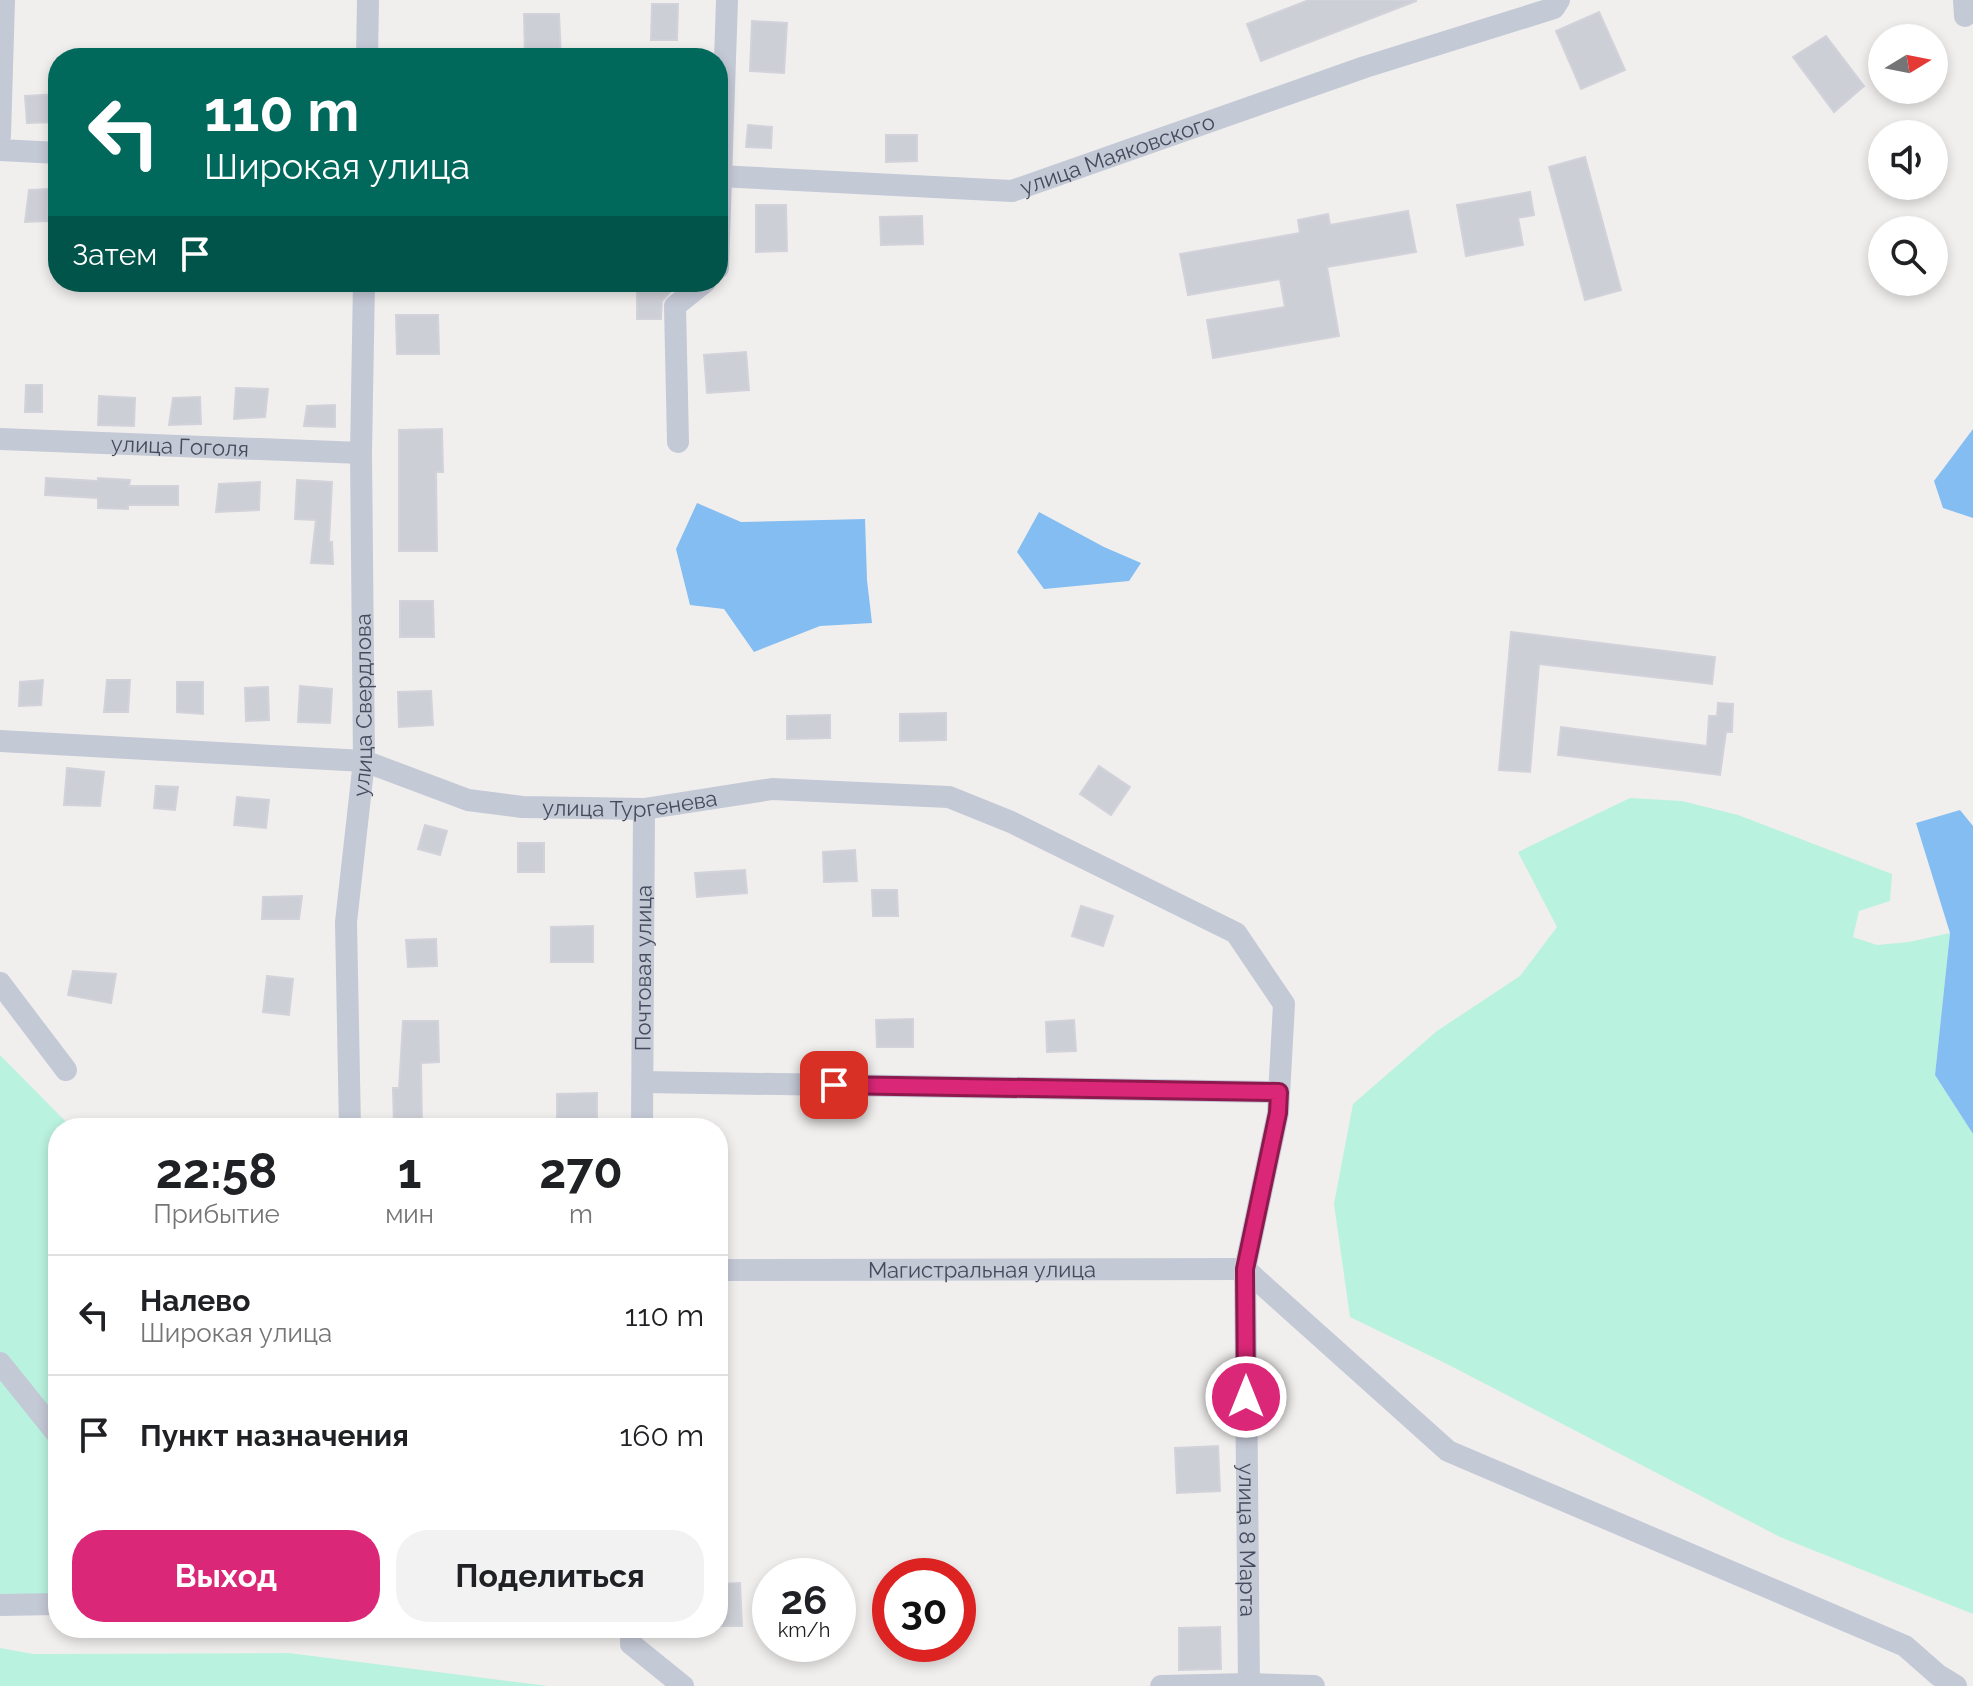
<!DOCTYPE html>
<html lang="ru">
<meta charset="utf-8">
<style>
:root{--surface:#fff;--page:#f2f2f2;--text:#202124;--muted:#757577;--line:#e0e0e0;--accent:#db2777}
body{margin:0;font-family:Raleway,sans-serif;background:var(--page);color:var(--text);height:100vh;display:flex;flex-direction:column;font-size:30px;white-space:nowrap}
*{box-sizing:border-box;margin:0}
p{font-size:26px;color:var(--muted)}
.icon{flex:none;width:44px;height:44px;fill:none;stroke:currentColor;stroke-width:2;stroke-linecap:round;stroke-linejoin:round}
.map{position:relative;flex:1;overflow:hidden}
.side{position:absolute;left:48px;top:1118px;width:680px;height:520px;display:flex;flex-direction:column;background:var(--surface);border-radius:32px;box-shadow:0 4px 12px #0003}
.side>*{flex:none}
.hud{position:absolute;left:48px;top:48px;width:680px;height:244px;border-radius:32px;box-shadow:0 4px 12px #0003;background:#00695c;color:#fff;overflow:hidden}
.needle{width:52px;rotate:80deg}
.controls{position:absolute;left:1868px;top:24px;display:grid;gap:16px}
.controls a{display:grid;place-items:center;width:80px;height:80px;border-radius:50%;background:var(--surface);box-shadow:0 4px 12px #0003;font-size:40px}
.speed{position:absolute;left:752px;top:1558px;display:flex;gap:16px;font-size:40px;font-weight:700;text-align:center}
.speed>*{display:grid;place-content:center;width:104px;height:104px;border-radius:50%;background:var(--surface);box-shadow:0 4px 12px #0003;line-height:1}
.speed small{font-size:20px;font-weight:400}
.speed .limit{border:12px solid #d22;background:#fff;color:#111}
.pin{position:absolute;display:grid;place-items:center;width:68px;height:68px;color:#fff;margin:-34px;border-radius:16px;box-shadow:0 4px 12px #0006}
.me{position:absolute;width:88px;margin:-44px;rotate:0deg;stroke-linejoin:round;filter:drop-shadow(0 0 6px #0008)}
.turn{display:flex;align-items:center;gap:28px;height:168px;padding:0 24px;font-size:36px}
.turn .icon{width:104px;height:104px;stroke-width:2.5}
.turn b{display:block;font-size:56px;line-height:68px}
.then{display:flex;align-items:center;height:76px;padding:0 24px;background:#0003;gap:16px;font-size:30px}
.eta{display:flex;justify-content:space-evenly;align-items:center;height:136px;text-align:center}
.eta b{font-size:48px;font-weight:700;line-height:56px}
.action{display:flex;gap:16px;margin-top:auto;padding:16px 24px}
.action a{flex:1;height:92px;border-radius:32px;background:var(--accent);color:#fff;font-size:32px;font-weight:700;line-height:92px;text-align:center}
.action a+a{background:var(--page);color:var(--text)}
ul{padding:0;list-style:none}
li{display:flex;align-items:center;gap:24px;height:120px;padding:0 24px;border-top:2px solid var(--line)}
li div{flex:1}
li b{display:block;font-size:30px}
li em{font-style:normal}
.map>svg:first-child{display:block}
</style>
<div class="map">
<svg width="1973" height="1686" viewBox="0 0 1973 1686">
<rect width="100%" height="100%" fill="#f1efee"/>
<path fill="#b9f2de" d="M1630,798l52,3 56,14 154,59 -2,27 -31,10 -6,26 24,8 32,-3 41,-9 -15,142 38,59v480l-193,-77 -333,-173 -97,-47 -16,-113 19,-100 84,-73 83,-55 37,-49 -39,-75z
M0,1055l72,73h-14v476l-58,-3z
M0,1648l33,6 256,-1 259,33h-548z"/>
<path fill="#83bdf2" d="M1973,429v89l-30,-10 -9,-27z
M697,503l44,19 124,-3 2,61 5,43 -52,3 -66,26 -30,-43 -34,-4 -14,-56z
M1039,512l65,35 37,16 -12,18 -85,8 -27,-37z
M1960,810l13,16v308l-38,-59 15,-142 -34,-110z"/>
<path fill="#cdcfd6" stroke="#d2d2da" stroke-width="2" d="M1309,0h106l1,1 -155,60 -14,-37z
M652,4h26l-1,36h-26z
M1599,12l26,58 -44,19 -25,-58z
M524,14h35l2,44h-36z
M752,21l35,2 -3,50 -34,-2z
M1826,36l38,50 -30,26 -41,-55z
M58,94v28l-31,1 -2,-27z
M748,125l24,2 -1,21 -25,-1z
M886,135h31v26l-31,1z
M1585,157l36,133 -36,10 -36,-133z
M49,189l-2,32 -22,1 4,-32z
M1530,192l4,23 -16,3 5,27 -57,11 -9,-51z
M756,205h30l1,46 -31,1z
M1408,211l8,41 -89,15 12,69 -126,22 -6,-38 78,-13 -5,-28 -92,16 -8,-41 120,-21 -2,-13 30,-6 2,11z
M922,216l1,28 -42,1 -1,-28z
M637,282h33v10l-8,9 -1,18h-24z
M396,315h42l1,39h-42z
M746,352l3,38 -42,3 -3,-38z
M26,385h16v27h-17z
M236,388l32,1 -3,28 -31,2z
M99,396l36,2 -1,28 -36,-1z
M200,397l1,27 -32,1 4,-27z
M335,405v22l-31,-1 3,-20z
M442,429l1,43h-7l1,79h-38v-121z
M46,478l52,3v-3l32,2 -1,6h49v19h-50v4l-30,-1v-10l-53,-3z
M297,480l35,2 -3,60h3l1,22 -22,-1 5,-43 -21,-1z
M260,482l-1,28 -43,2 3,-28z
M400,601h33l1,36h-34z
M1511,632l204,25 -3,27 -173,-20 -9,108 -31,-2z
M43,680l-2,25 -22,1 1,-24z
M107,680h23l-2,32h-24z
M177,682h26v32l-26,-2z
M300,686l32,3 -2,34 -32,-1z
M268,687l1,33 -23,1 -1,-33z
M431,691l2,34 -34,2 -1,-35z
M1718,703l15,1 -1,28h-6l-6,43 -162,-20 3,-28 146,19 2,-30h8z
M946,713v27l-46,1v-27z
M830,715v23l-43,1v-23z
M1099,766l31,21 -19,28 -31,-21z
M67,768l37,4 -4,34 -36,-1z
M156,786l22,1 -3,23 -21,-2z
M237,797l32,3 -3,28 -32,-3z
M425,825l22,6 -7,24 -22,-6z
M518,843h26v29h-26z
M855,850l2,31 -33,1 -1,-30z
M745,870l2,23 -50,4 -2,-24z
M872,890h25l1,26h-25z
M302,896l-3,23h-37l1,-22z
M1081,906l32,10 -10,30 -31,-10z
M593,926v36h-42v-35z
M436,939l1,27 -29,1 -2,-27z
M73,971l43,3 -5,29 -43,-8z
M267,976l26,3 -4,36 -26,-3z
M913,1019v28h-36l-1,-27z
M1074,1020l2,31 -29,1 -1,-30z
M403,1021h35l1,41 -18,1 1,65h-28l-1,-40h6z
M597,1093v31l-40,1v-31z
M1218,1446l2,45 -43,2 -2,-45z
M740,1583l2,43h-24v-42z
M1220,1627l1,42 -42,1v-42z"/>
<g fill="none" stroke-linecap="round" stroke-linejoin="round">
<g stroke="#c4c9d6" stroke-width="22">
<path d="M1964,0l1,16"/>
<path d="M367,58l1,-58"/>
<path d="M0,136l4,-136"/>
<path d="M0,150l58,3"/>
<path id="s1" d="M718,176l294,15 353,-124 189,-59 5,-8"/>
<path d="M718,268l9,-268"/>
<path id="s2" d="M0,439l361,14"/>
<path d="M678,442l-3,-136 30,-24"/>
<path id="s3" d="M0,741l364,20 104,39 54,7 122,2 128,-20 177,8 62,25 225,111 48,71 -6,109 -33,156 4,417"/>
<path d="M0,983l66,87"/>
<path d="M643,1082l636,10"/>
<path id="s4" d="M350,1128l-4,-206 18,-161 -3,-308 3,-171"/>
<path id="s5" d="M642,1128l2,-319"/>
<path d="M1245,1269l203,182 457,195 33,29 18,11"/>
<path id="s6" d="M718,1270l527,-1"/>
<path d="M0,1363l58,72"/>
<path d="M0,1605l58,-1"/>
<path d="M631,1628v16l52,42"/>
<path d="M1161,1686l87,-2 66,2"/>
</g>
</g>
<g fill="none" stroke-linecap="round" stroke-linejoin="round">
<g stroke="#8e194d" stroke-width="20">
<path id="route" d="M834,1085l445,7 -1,21 -33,156 1,128"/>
</g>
<use href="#route" stroke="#db2777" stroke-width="14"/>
</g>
<g text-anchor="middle" stroke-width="7" stroke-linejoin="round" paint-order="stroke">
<g font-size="22" fill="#454b5d" stroke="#fff">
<text dy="8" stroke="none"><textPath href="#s1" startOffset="406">улица Маяковского</textPath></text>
<text dy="8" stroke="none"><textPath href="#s2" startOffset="180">улица Гоголя</textPath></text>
<text dy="8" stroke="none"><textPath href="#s4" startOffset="424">улица Свердлова</textPath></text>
<text dy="8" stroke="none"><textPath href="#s3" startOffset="638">улица Тургенева</textPath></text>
<text dy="8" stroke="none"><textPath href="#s5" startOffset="160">Почтовая улица</textPath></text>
<text dy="8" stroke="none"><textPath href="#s6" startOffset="264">Магистральная улица</textPath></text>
<text dy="8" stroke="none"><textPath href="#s3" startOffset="1902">улица 8 Марта</textPath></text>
</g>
</g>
</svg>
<div class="controls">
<a><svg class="needle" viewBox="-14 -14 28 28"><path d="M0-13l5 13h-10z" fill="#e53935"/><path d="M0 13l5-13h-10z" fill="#757577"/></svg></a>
<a><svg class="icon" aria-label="sound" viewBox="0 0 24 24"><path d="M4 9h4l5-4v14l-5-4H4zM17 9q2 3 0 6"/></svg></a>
<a><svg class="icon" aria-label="search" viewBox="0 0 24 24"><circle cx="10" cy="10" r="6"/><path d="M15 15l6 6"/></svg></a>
</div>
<div class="speed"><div>26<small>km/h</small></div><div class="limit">30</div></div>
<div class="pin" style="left:834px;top:1085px;background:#d93025"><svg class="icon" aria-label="arrive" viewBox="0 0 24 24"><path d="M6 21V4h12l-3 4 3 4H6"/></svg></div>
<svg class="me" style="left:1246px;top:1397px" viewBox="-20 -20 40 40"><circle r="17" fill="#db2777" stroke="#fff" stroke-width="3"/><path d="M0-11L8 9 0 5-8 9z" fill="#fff"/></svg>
<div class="hud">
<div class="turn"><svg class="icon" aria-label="left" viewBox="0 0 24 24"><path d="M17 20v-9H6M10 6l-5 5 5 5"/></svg><div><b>110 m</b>Широкая улица</div></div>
<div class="then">Затем<svg class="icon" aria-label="arrive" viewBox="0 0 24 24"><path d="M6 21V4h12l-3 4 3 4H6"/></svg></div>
</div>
<section class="side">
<div class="eta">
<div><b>22:58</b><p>Прибытие</p></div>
<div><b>1</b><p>мин</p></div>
<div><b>270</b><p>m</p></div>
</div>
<ul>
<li><svg class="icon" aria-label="left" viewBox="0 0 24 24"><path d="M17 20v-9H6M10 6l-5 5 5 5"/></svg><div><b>Налево</b><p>Широкая улица</p></div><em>110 m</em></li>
<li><svg class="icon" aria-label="arrive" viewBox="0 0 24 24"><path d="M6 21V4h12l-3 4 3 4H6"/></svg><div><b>Пункт назначения</b></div><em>160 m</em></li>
</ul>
<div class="action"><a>Выход</a><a>Поделиться</a></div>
</section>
</div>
